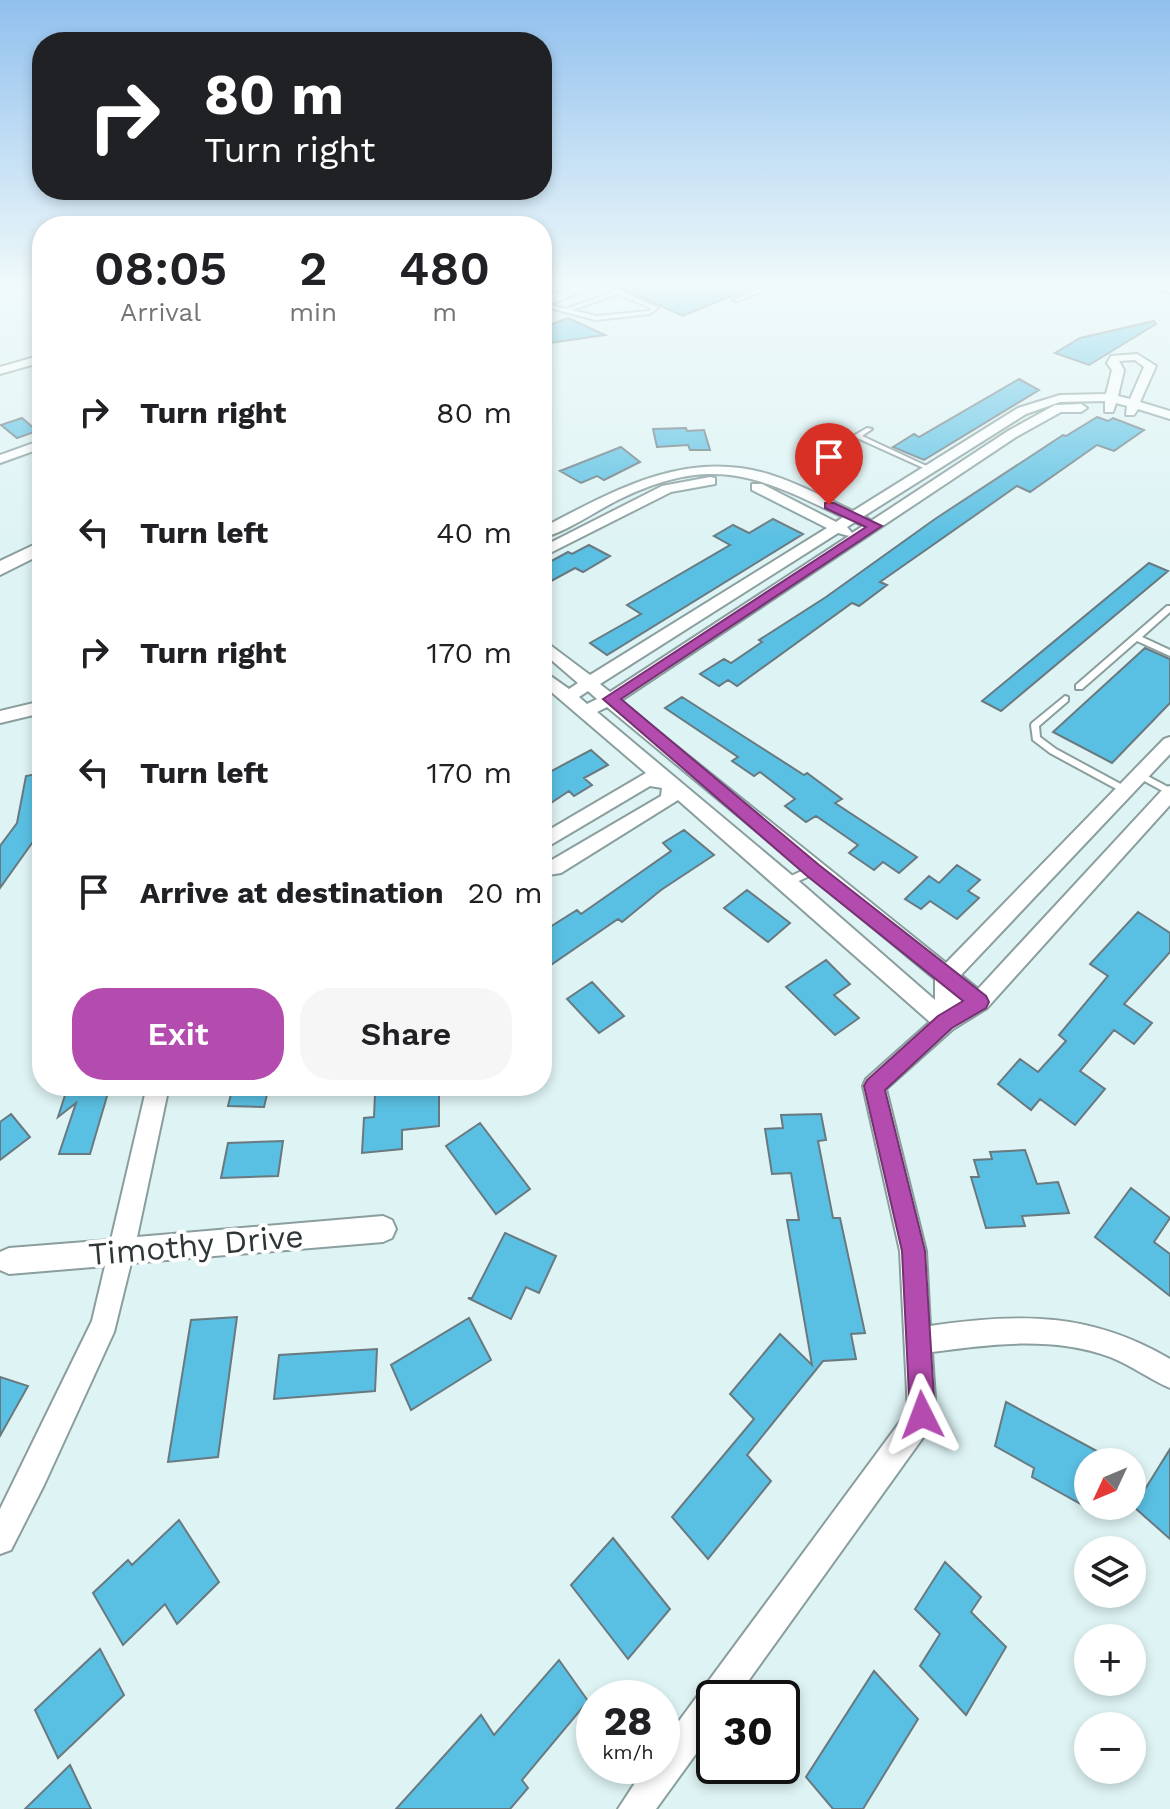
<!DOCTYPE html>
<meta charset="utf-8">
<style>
:root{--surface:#fff;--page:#f6f6f6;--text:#202124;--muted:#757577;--accent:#b44caf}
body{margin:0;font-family:"Work Sans",sans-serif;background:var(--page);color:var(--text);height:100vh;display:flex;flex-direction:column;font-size:30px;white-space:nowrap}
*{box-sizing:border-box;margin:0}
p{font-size:26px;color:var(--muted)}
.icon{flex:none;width:44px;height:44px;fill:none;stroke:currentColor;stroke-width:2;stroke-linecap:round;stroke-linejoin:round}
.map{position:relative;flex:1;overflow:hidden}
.side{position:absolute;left:32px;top:216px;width:520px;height:880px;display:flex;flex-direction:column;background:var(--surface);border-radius:32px;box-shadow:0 4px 12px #0003}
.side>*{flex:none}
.top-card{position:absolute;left:32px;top:32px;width:520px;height:168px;border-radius:32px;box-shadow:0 4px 12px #0003;background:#202124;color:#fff;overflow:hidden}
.needle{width:52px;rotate:226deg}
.tools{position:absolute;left:1074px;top:1448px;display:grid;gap:16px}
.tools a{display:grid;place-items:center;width:72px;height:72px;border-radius:50%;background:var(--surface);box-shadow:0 4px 12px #0003;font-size:40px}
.speed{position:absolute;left:576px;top:1680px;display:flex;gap:16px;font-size:40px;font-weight:700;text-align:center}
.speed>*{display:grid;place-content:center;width:104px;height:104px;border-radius:50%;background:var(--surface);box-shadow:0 4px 12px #0003;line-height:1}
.speed small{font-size:20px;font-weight:400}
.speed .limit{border:4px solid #111;border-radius:12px;background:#fff;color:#111}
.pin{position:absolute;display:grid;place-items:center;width:68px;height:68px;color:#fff;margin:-82px -34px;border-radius:50% 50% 50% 0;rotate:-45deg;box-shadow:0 0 8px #0007}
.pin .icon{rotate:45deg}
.me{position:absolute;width:88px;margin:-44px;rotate:357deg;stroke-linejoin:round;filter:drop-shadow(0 0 6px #0008)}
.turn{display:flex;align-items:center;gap:28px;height:168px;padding:0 40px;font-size:36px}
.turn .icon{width:104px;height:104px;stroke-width:2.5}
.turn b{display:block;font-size:56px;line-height:68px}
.eta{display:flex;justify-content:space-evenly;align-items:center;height:136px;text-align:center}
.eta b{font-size:48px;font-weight:600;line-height:56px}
.primary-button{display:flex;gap:16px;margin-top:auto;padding:16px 40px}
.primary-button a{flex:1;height:92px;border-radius:32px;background:var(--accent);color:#fff;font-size:32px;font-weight:600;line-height:92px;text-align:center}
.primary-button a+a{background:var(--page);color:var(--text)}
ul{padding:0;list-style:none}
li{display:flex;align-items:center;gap:24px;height:120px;padding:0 40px}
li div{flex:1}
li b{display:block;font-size:30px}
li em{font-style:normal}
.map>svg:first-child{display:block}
</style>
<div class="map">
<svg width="1170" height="1809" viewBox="0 0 1170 1809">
<rect width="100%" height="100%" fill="#def3f4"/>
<path fill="#5ac0e3" stroke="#697980" stroke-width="2" d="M616,286h139l-72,30z
M568,318l37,17 -63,9v-16z
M1154,321l2,3 -67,41 -34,-12 25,-15z
M1019,379l20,11 -115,70 -31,-13 21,-13 5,3z
M1097,417l11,4 5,-3 31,12 -30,21 -17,-6 -67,47 -13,-6 -137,96 7,3 -28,21 -7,-3 -115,83 -9,-6 -9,6 -19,-12 24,-15 7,4 31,-21 -3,-2 67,-43 109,-78 128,-84 3,1z
M22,418l15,13 -20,7 -16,-13z
M686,428l1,3 17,-1 6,20h-20l-2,-5 -31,2 -4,-18z
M621,447l19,15 -36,18 -7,-4 -16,7 -21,-12z
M773,519l30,15 -196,121 -17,-12 51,-29 -14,-9 103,-60 -16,-9 19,-11 16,8z
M589,545l21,11 -27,16 -8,-4 -33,18v-20l26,-14 4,2z
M1149,563l19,8 -167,140 -19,-10z
M1145,648l25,11v44l-58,60 -59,-31z
M682,697l122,78 3,-2 35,26 -7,4 82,54 -18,16 -16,-11 -9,8 -25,-17 9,-8 -42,-29 -10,6 -21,-16 10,-7 -35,-27 -6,4 -22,-15 6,-4 -73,-49z
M591,750l17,15 -24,13 8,7 -18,11 -5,-5 -27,18v-33z
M42,773v56l-42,59v-42l17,-23 9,-47z
M684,830l30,25 -53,35 -39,32 -4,-3 -76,52v-39l35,-22 4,4 90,-63 -8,-8z
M957,865l23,15 -12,11 11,7 -22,21 -27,-18 -9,8 -16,-10 24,-23 10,7z
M747,890l43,33 -22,19 -44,-34z
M1138,912l32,21v19l-46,52 28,19 -18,21 -20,-14 -34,41 25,18 -30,36 -35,-26 -9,11 -33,-26 22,-25 18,13 28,-31 -7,-6 49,-59 -18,-12z
M826,960l24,24 -16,11 25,23 -24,17 -49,-48z
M592,982l32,34 -25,17 -32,-34z
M68,1086h42l-20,68h-31l17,-51 -18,14z
M233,1086h36l-5,21 -36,-1z
M439,1089v37l-37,4v19l-40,4 2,-35 10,-1 1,-23z
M11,1114l19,23 -30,23v-38z
M821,1114l5,26 -8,1 15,77h7l25,115 -14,1 5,25 -33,2 -76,94 24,26 -63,78 -36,-42 82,-98 -24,-25 50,-60 32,31 -25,-145h12l-8,-47 -19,1 -7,-45 18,-1 -2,-13z
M480,1123l50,66 -34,25 -50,-68z
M283,1141l-5,35 -57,2 7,-35z
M1025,1150l12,34 21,-2 11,31 -47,3 3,10 -39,2 -15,-51h8l-5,-17 18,-1 -2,-7z
M1131,1188l39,30 -16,24 16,12v42l-75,-59z
M505,1233l51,23 -17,37 -13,-6 -15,32 -43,-21h4z
M237,1317l-19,140 -50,5 23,-142z
M469,1318l22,42 -80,50 -20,-45z
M377,1349l-2,42 -101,8 5,-44z
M0,1377l28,9 -28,50z
M1006,1402l111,60h-29v46l-56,-31 2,-9 -39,-22z
M1170,1449v90l-36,-32z
M179,1520l40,62 -42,42 -12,-20 -42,41 -30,-52 35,-33 4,5z
M613,1538l57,71 -42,50 -57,-74z
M945,1562l36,35 -10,15 35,35 -40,68 -46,-49 20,-32 -25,-25z
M100,1649l24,46 -66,63 -23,-48z
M559,1660l29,41 -66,79 6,8 -18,21h-114l85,-94 13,20z
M874,1671l44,48 -55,90h-30l-27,-32z
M70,1765l21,44h-66z"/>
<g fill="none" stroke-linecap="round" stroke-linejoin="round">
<g stroke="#8a9e9e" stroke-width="4">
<path id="service" d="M763,287l2,3 -27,11 -5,-1z
M618,290l40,18 -8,6 -54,6 -54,-14v-4l24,7zM618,294l33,14 -2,3 -53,5 -24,-6z
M867,428l5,1 -10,7 71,33 -5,1 -73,-33v-2z
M1167,606h3v6l-28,25 28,13v6l-33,-15 -55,48h-6v-4z
M1065,696l3,1v4l-29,25 1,11 16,12 72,39 2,2 -2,2h-6l-72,-39 -17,-13 -2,-15 1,-2z
M1140,772l30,16v7l-33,-18 -1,-2z
M813,866l3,1 2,3 -2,3 -26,12h-6l-2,-3 2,-3z"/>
</g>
<g stroke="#8a9e9e" stroke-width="4">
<path id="minor" d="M1151,286l19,1v6l-18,-5z
M1137,354l19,12 -16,36 30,9v8l-32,-10 -4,6h-8l1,-9 -11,-3 -3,9h-8v-11l-45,1 -34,12 -162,102 7,5 137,-90 47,-26 26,-1 6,4 -6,4h-20l-45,25 -396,264 326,262 218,-224 6,-2v17l-209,221 17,14 186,-201 6,-2v19l-183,203 -34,21 -67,60 40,162 4,75c90,-13 160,-14 240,33v29c-21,-9 -39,-23 -60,-31 -57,-21 -120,-13 -178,-5l4,63 -4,10 -196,273h-22v31l-58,80h-38l28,-43h16v-22l246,-333 -8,-160 -37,-165 3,-7 64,-57 -252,-222 -117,73 -19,3v-14l8,-1 111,-65 1,-8 -12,-2 -108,64v-16l104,-61 -104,-89v-14l27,19 9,-6 -36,-31v-13l48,36 237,-147 -75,-38v-6h10l74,38 7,-5c-87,-42 -131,-63 -225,-17 -24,12 -50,31 -76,38v-10c71,-37 143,-79 226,-54 30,9 57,24 85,37l165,-103 42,-13 46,-1 6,-24 -5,-7 4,-7zM1135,360l9,7 -14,32 -12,-3 6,-26 -5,-9zM855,522l8,4 -11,7 -5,-6zM838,533l11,3 -239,156 -10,-8zM588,691l9,8 -10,5 -8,-7zM607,707l328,272v21l-141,-123 -197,-165z
M42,355v7l-42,12v-7z
M42,440v8l-42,15v-8z
M710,477l5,1v6l-44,8 -129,65v-10l120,-61z
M42,701v12l-42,10v-12z
M147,1086h22l-32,151 246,-21 9,4 4,9 -4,9 -9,4 -252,21 -17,69 -70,153 -33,65 -11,4v-45l92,-188 13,-55 -96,8 -9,-4v-18l9,-4 102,-8z"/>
</g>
<g stroke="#8a9e9e" stroke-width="4">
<path id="tertiary" d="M576,286h18l-52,22v-9z
M42,541v13l-42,21v-14z"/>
</g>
<use href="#service" fill="#fff" fill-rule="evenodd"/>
<use href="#minor" fill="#fff" fill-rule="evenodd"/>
<use href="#tertiary" fill="#fff" fill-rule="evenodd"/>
</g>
<linearGradient id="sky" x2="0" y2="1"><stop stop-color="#91c0ee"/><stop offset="0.53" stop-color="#f0fafa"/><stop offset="1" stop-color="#f0fafa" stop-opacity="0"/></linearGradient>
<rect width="1170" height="539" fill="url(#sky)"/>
<path fill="#b44caf" stroke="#753172" stroke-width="2" d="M825,503h9l48,23 -261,173 198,166 167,131 3,6 -3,6 -34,20 -67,62 40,161 10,164 -4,9 -9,4 -9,-4 -3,-9 -8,-164 -38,-165 3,-6 71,-64 25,-15 -157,-126 -203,-176 263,-172 -41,-19z"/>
<g text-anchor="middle" stroke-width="8" stroke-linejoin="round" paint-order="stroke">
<g font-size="32" fill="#2e3637" stroke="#fff">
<text transform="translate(196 1245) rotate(-5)" y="11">Timothy Drive</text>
</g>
</g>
</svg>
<div class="tools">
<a><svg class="needle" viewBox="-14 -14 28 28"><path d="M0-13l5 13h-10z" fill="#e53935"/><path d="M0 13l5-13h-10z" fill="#757577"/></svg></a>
<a><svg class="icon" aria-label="layers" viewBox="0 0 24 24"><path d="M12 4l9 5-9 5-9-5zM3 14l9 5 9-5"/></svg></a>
<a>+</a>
<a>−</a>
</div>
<div class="speed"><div>28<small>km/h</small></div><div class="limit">30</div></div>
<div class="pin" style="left:829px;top:505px;background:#d93025"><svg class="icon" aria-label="arrive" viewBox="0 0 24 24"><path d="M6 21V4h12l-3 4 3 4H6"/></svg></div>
<svg class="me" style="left:922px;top:1415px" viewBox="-20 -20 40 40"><path d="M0-17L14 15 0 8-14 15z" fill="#b44caf" stroke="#fff" stroke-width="4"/></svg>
<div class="top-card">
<div class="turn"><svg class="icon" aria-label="right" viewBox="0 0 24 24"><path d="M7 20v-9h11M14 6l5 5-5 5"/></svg><div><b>80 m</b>Turn right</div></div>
</div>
<section class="side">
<div class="eta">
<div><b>08:05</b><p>Arrival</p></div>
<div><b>2</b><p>min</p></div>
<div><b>480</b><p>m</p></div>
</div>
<ul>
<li><svg class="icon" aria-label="right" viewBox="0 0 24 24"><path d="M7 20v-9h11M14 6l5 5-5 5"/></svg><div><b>Turn right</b></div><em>80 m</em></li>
<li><svg class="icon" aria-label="left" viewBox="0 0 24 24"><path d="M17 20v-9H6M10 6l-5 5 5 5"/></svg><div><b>Turn left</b></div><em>40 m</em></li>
<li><svg class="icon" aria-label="right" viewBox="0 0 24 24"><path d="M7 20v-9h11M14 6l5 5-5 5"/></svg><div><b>Turn right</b></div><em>170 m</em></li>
<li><svg class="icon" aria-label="left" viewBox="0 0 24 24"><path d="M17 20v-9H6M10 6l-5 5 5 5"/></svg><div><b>Turn left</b></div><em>170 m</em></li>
<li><svg class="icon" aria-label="arrive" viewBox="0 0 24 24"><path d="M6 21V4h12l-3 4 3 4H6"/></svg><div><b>Arrive at destination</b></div><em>20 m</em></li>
</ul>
<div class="primary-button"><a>Exit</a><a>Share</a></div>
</section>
</div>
